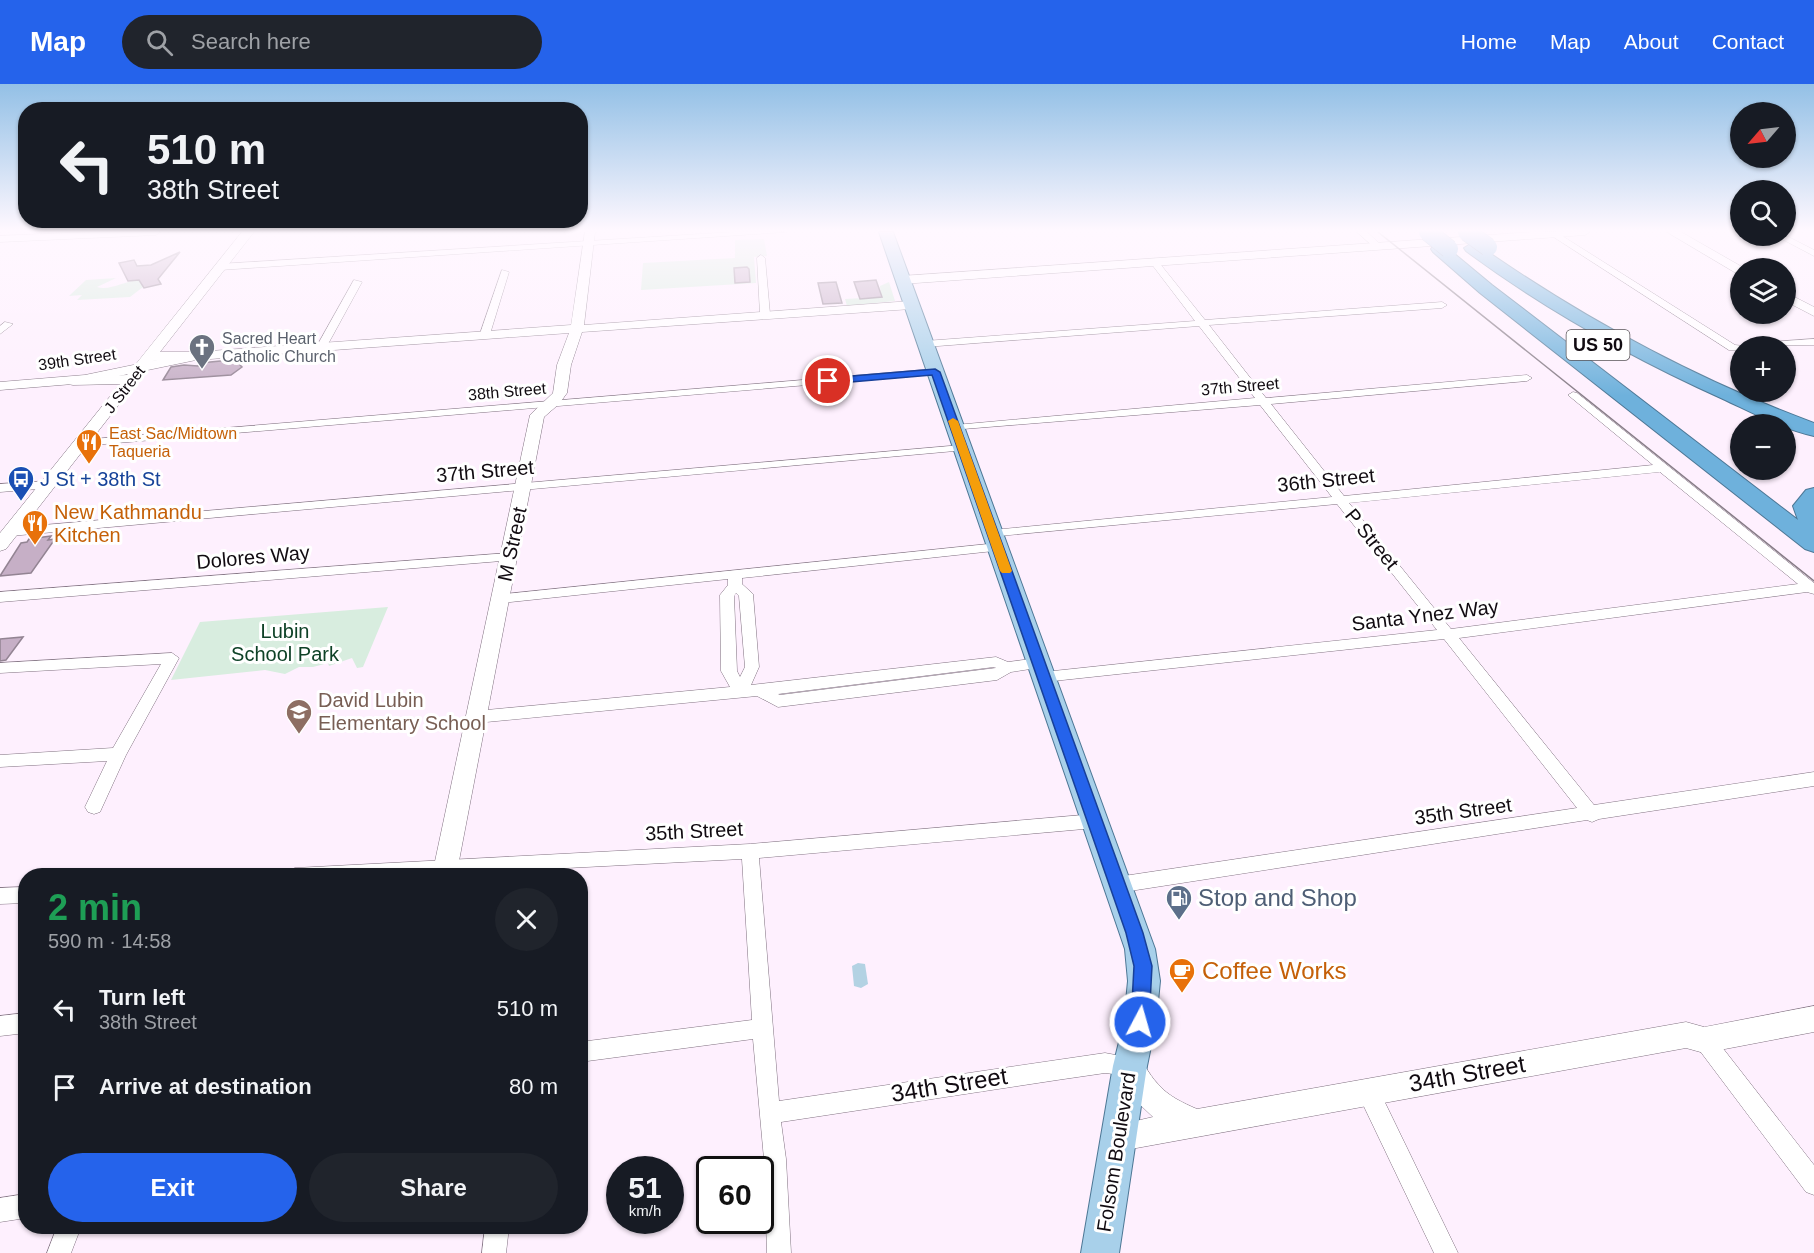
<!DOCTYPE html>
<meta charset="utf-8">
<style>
:root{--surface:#171b24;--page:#20242c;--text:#f1f3f6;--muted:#9ea1a6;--accent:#2563eb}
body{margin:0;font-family:Helvetica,sans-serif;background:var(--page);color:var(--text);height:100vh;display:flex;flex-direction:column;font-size:22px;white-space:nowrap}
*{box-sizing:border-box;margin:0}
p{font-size:20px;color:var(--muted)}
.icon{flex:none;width:33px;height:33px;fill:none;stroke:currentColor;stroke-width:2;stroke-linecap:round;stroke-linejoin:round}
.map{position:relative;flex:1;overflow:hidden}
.details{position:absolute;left:18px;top:784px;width:570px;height:366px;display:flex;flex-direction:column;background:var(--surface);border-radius:24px;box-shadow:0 2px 4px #0004}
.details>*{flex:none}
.banner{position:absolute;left:18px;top:18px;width:570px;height:126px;border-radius:24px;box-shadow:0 2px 4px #0004;background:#171b24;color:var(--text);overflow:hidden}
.needle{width:39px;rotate:242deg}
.fabs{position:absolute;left:1730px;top:18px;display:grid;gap:12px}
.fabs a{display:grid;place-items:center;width:66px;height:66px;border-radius:50%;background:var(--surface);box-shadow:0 2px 4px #0004;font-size:30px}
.speed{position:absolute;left:606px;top:1072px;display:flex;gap:12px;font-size:30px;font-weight:700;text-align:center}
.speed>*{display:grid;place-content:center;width:78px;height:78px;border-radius:50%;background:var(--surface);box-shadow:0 2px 4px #0004;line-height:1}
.speed small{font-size:15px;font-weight:400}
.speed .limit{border:3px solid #111;border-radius:9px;background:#fff;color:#111}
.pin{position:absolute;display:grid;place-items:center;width:51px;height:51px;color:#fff;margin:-26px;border:3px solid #fff;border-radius:50%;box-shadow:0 2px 6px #0007}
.me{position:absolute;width:66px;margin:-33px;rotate:6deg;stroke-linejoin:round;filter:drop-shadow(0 0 4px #0008)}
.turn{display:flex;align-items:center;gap:21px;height:126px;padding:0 30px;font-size:27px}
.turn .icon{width:78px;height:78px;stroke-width:2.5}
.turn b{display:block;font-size:42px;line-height:51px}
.round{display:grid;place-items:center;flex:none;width:63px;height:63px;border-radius:32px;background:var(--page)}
.head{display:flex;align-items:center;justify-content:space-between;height:102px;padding:0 30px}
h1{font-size:36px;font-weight:700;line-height:45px;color:#1e9e55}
.action{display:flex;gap:12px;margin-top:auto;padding:12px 30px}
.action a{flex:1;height:69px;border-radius:36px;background:var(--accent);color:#fff;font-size:24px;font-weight:700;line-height:69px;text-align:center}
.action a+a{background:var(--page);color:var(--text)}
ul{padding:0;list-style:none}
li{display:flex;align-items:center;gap:18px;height:78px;padding:0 30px}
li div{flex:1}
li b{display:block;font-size:22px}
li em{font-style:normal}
header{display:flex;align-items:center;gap:36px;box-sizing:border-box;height:84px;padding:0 30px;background:var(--accent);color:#fff}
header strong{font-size:28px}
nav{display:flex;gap:33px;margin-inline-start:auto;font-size:21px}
.search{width:420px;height:54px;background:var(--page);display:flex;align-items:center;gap:15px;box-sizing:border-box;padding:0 21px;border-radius:33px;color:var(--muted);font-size:22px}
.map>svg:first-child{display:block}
</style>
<header>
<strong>Map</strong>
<div class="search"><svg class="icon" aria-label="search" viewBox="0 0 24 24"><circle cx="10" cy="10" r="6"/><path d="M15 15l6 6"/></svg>Search here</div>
<nav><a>Home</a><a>Map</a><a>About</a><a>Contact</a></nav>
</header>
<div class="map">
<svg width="1814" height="1169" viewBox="0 0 1814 1169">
<rect width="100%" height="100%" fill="#fef0fe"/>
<path fill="#d8eddf" d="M764,155l3,17 -13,1 2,26 -115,7 2,-27 92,-5v-18z
M116,194l-19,9c13,4 27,-6 42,-7l4,7 -13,10 -53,3 5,-5 -13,1 17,-16z
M889,198l6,19 -48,5 -2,-7 36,-2 -1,-11z
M388,523l-25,60 -6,1 -5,-10 -23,8 -1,-3 -15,4h-14l-14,7 -20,-4 -94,10 29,-58z"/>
<path fill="#b3d2e3" d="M858,879l7,1 3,20 -7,4 -7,-2 -2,-20z"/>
<path fill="#c6afc6" stroke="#938493" stroke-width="1.5" d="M180,168l-22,27 3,5 -17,4 -5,-8 -11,1 -9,-18 15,-3 3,6 14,-1z
M747,183l2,2 1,13 -15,1 -1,-15z
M876,196l6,17 -22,2 -6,-17z
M836,198l6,21 -19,1 -5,-21z
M242,275l-3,5 3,3 -11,8 -68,5 8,-13 13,-2 14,1 2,-3z
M51,452l-3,4 7,-1 -24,34 -31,3 21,-33 6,-1 2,-3z
M23,553l-17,23 -6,1v-22z"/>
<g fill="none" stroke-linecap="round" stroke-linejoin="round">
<g stroke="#807180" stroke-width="1">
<path id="minor" d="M90,148h70l-4,3 -156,7v-6z
M733,148h52l-565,38 -4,-3 4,-3z
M1357,148h10l15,14 -7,2z
M1546,148h10l179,113 9,1h-4v5l-11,-1z
M1785,151l29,15v6l-38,-20z
M761,171l4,3 5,56 -5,3 -5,-3 -3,-56z
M1154,175l3,1 48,60 237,-18 5,3 -5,3 -233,17 57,73 261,-23 5,3 -5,3 -256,23 73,92 309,-31 -85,-70 5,-3 4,1 237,190v11l-7,-2 -348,46 135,167 220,-33v14l-215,33 -7,3 -5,-2 -470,73 -6,-2 -3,-6 3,-6 6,-2 460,-69 -133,-169 -400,43 -5,-1 -3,-4 3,-4 5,-1 393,-42 -100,-126 -349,33 -1,-3 1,-3 5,-1 339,-33 -72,-92 -309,25v-4l4,-1 300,-27 -56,-72 -274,21 -5,-3 5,-3 270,-20 -45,-59zM1660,388l138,112 -347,45 -102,-126z
M502,186l7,2 -19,62 -8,2 -2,-2z
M354,196l8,2 -35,64 -9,2 -1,-2z
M5,238l8,2 -13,10v-8z
M1814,255v6l-63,1 5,-3z
M935,285l4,1v4l-858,72 -6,-3 6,-3z
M962,361l4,1v4l-956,86 -6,-4 6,-4z
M47,397l4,1v6l-51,4v-8z
M998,459l5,1 2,3 -2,3 -261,28v6l11,10 6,73 -8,18 245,-28 12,5 30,-4 7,5 -2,4 -32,5 -14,8 -219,27 -21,-11 -281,27 -6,-2 -2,-4 2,-4 6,-2 254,-24 -9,-16 -1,-76 8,-10v-6l-227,24 -5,-2 -2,-3 2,-3zM736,509l3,3 6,71 -5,10 -3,-6 -3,-75zM996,584l-216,27 -2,-1 216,-27z
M509,469l7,4 -2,3 -514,42v-10z
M172,569l7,5 -53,97 -26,57 -6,2 -6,-2 -3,-5 22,-46 -107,6v-12l113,-7 48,-84 -161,9v-10z
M1095,730l6,2 3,5 -3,5 -6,2 -336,30 20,243 326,-48 32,6 4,7 -4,7 -7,3 -25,-3 -48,7 -276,42 5,37 5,94h-24l-3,-94 -11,-120 -173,23v-20l172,-22 -10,-161 -331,17h-125l3,-6 6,-2 455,-24z
M26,803v16l-26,1v-16z
M26,929v20l-26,3v-20z
M1704,946l7,3 103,132v30l-8,-3 -109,-145 -3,-7 3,-7z
M1368,997l8,3 82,169h-24l-77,-161 3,-8z
M26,1110v24l-26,4v-24z
M57,1143h24l-10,26h-24z
M485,1143h24l-3,26h-24z"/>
</g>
<g stroke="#807180" stroke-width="1">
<path id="tertiary" d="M585,148h10l-11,93 327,-24 6,4 -6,4 -329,23 -11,33 -4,28 -8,11 -15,13 -86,449 -4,7 -8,3 -8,-3 -4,-7 96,-451 23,-22 4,-28 12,-32 -373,27 -111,23 -85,7v-8l85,-7 111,-23 375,-27z
M1532,148h58l-5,3 -683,49 -6,-4 6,-4z
M1667,148h14l63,36h-4v6l-4,-1z
M1785,208l29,15v9l-29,-15z
M1814,922v26l-110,21 -18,-5 -566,103 -10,-4 -4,-10 4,-10 43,-10 -20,-19 -17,-31 4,-10 10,-4c14,6 17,20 28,31 10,12 25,19 39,25l489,-87 18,5z"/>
</g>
<g stroke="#807180" stroke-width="1">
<path id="secondary" d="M242,148h12l-94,120h36l5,1 2,3 -2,3 -48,2 -147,188 -6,2v-18l120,-149 -47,1 -5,-1 -2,-3 2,-3 59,-3z"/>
</g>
<g stroke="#4d7795" stroke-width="2">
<path id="primary" d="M879,148h14l262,717 5,32 -4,41 -9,44 -28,187h-38l32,-187 11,-44 4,-41 -3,-32z"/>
</g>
<g stroke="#4d7795" stroke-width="2">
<path id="motorway" d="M1472,159l6,2c103,72 217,134 336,178v13c-32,-7 -61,-23 -91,-37 -91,-41 -177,-89 -257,-148l-2,-3z
M1439,160l6,2 47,39 306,235 -5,-14 13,-16 8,-2v64l-9,-3 -325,-256 -47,-41 -2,-3 2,-3z"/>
</g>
<use href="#minor" fill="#fff" fill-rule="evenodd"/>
<use href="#tertiary" fill="#fff" fill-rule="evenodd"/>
<use href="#secondary" fill="#fff" fill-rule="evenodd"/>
<use href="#primary" fill="#a8d0ea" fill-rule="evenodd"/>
<use href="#motorway" fill="#6eb1dc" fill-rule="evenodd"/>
<path stroke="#867c86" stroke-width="1.5" d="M1378,148l436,349"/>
<g stroke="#4d7795" stroke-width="19" stroke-linecap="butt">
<path id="motorway-bridge" d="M1428,148l21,17
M1467,148l21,15"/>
</g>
<use href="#motorway-bridge" stroke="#6eb1dc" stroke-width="18"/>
</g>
<linearGradient id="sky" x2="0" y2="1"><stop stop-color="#93c0e6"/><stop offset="0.47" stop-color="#fff8ff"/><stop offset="1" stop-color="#fff8ff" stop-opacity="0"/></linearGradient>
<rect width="1814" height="312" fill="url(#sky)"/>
<path fill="#2563eb" stroke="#184099" stroke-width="1.5" d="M935,285l5,3 203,561 9,33 -3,56 -2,7 -7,2 -6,-2 -3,-7 3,-56 -8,-33 -194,-558 -104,9 -5,-3 5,-3z"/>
<path fill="#f59e0b" d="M953,334l5,3 54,150 -2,2h-8l-2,-2 -52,-150z"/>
<defs>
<g id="church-pin" transform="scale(1.35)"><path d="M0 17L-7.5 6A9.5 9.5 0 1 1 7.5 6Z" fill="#6b7280" stroke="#fff"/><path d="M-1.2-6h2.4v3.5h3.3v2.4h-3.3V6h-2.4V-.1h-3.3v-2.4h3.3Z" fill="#fff"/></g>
<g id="restaurant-pin" transform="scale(1.35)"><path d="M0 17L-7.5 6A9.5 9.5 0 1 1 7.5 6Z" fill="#e8710a" stroke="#fff"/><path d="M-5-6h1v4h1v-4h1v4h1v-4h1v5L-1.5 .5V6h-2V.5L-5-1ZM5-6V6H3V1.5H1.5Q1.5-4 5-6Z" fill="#fff"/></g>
<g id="bus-pin" transform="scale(1.35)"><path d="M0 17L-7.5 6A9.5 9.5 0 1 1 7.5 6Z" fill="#1a4fb4" stroke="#fff"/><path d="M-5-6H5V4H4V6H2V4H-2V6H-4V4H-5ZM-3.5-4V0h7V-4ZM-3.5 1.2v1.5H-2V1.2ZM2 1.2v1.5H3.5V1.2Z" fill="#fff"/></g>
<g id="school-pin" transform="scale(1.35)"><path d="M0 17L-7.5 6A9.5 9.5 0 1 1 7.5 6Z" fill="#8d6e63" stroke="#fff"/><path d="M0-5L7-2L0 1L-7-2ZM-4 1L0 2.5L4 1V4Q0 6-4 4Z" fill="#fff"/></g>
<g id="fuel-pin" transform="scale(1.35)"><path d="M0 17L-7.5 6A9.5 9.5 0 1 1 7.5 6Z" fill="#5c6f8a" stroke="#fff"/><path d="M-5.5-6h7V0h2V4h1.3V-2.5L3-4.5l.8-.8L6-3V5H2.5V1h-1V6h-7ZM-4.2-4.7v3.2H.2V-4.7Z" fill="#fff"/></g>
<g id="cafe-pin" transform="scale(1.35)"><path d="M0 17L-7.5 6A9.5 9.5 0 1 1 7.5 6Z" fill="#e8710a" stroke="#fff"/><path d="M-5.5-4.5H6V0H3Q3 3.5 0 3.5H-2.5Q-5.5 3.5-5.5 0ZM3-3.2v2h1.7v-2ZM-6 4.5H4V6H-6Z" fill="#fff"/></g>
</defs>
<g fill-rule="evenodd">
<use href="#church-pin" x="202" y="263"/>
<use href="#restaurant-pin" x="89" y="358"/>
<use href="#bus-pin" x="21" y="395"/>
<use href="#restaurant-pin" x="35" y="439"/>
<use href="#school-pin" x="299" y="628"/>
<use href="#fuel-pin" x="1179" y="814"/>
<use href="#cafe-pin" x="1182" y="887"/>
</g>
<g text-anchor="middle" stroke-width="6" stroke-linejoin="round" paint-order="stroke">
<g font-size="16" fill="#5b616d" stroke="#fff" text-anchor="start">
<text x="222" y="260">Sacred Heart<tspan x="222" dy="18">Catholic Church</tspan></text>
</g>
<g font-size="16" fill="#110b11" stroke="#fff">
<text transform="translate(77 275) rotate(-8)" y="6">39th Street</text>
<text transform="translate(1240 302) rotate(-5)" y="6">37th Street</text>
<text transform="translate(124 305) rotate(-52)" y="6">J Street</text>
<text transform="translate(507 307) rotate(-5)" y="6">38th Street</text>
</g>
<g font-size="16" fill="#c56008" stroke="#fff" text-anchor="start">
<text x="109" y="355">East Sac/Midtown<tspan x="109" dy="18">Taqueria</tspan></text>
</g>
<rect fill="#fff" stroke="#585458" stroke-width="1.5" x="1566.5" y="246" width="63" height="30" rx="4.5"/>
<g font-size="18" font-weight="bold" fill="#110b11">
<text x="1598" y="267">US 50</text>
</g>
<g font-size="20" fill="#110b11" stroke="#fff">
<text transform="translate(485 387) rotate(-5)" y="7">37th Street</text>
<text transform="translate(1326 396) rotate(-6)" y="7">36th Street</text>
<text transform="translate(1372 455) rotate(51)" y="7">P Street</text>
<text transform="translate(512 460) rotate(-78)" y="7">M Street</text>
<text transform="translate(253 473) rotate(-5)" y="7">Dolores Way</text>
<text transform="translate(1425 531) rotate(-7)" y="7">Santa Ynez Way</text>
<text transform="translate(1463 727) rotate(-8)" y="7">35th Street</text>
<text transform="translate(694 747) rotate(-3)" y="7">35th Street</text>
<text transform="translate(1116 1068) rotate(-81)" y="7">Folsom Boulevard</text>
</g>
<g font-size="20" fill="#164399" stroke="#fff" text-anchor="start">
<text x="40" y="402">J St + 38th St</text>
</g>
<g font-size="20" fill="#c56008" stroke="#fff" text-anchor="start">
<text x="54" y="435">New Kathmandu<tspan x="54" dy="23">Kitchen</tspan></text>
</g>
<g font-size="20" fill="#0e4227" stroke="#fff">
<text x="285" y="554">Lubin<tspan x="285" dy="23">School Park</tspan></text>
</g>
<g font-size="20" fill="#785e54" stroke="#fff" text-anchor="start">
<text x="318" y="623">David Lubin<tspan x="318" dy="23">Elementary School</tspan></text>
</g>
<g font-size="24" fill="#4e5e75" stroke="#fff" text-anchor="start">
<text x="1198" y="822">Stop and Shop</text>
</g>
<g font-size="24" fill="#c56008" stroke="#fff" text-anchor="start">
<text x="1202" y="895">Coffee Works</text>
</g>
<g font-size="24" fill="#110b11" stroke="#fff">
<text transform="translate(1467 990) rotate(-10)" y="8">34th Street</text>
<text transform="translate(949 1001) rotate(-9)" y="8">34th Street</text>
</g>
</g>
</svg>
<div class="fabs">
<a><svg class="needle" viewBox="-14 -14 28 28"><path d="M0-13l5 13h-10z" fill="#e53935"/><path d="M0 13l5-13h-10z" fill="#9ea1a6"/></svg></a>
<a><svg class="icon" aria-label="search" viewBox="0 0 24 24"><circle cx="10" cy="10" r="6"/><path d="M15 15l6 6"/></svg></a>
<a><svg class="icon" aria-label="layers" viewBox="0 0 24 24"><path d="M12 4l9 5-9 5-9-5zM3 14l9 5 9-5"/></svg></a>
<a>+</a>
<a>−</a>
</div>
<div class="speed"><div>51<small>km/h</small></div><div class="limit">60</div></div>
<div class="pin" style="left:828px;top:297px;background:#d93025"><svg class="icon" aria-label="arrive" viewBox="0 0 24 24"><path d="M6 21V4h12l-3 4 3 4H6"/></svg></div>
<svg class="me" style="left:1140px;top:938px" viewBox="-20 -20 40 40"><circle r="17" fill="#2563eb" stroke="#fff" stroke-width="3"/><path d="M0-11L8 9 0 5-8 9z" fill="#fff"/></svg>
<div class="banner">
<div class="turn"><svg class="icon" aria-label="left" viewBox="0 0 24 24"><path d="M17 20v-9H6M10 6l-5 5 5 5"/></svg><div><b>510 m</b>38th Street</div></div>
</div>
<section class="details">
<div class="head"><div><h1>2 min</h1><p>590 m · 14:58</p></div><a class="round"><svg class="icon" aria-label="close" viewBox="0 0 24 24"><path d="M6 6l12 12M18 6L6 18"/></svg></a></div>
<ul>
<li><svg class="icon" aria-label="left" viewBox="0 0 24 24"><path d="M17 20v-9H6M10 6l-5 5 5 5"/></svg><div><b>Turn left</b><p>38th Street</p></div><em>510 m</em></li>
<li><svg class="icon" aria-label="arrive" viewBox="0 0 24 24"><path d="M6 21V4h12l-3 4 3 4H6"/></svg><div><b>Arrive at destination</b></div><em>80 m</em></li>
</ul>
<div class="action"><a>Exit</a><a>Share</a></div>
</section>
</div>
